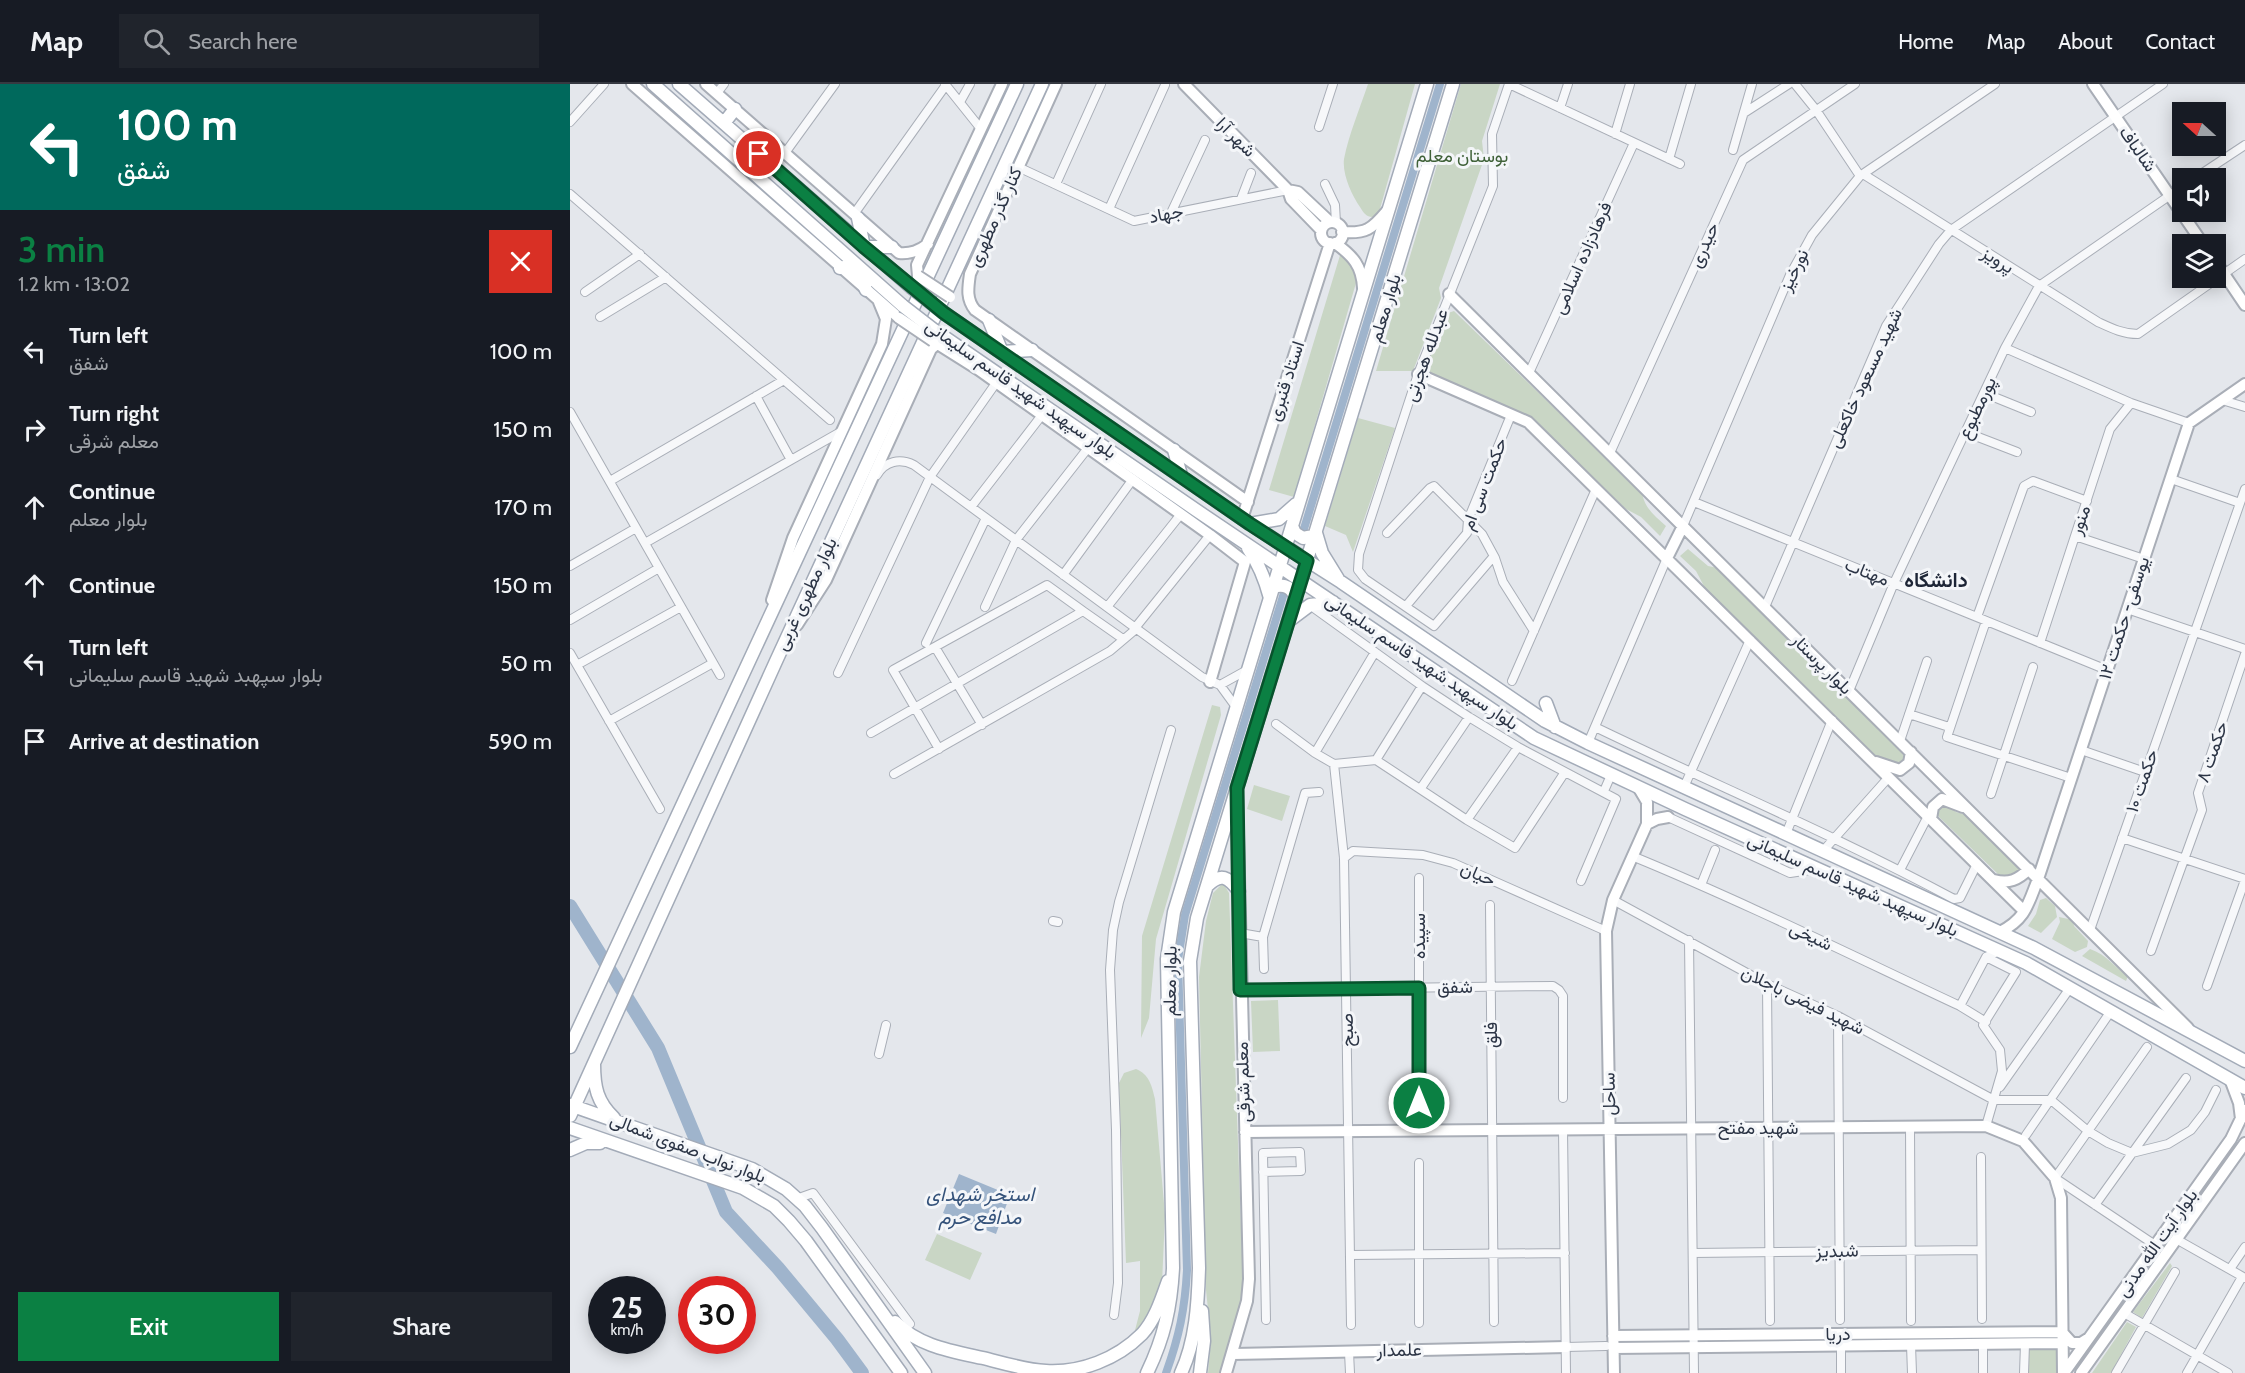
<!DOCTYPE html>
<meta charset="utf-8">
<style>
:root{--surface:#171b24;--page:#20242c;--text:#f1f3f6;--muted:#9ea1a6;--line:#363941;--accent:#0b8043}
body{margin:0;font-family:Cabin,Vazirmatn,sans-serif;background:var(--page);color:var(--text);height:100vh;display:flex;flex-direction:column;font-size:22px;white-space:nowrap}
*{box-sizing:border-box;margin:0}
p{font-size:20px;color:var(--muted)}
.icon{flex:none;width:33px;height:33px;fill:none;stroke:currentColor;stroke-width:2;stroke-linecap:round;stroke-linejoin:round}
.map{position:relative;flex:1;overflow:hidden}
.side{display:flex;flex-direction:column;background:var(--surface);width:570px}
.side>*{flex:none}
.top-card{background:#00695c;color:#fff;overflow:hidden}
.needle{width:39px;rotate:291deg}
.buttons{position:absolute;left:1602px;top:18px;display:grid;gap:12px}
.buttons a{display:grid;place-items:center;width:54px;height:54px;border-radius:0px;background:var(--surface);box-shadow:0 3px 15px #0003;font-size:30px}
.speed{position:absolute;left:18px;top:1192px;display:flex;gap:12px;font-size:30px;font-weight:700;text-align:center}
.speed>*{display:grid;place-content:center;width:78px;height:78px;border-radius:50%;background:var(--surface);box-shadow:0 3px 15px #0003;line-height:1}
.speed small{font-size:15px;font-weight:400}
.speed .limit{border:9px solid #d22;background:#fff;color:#111}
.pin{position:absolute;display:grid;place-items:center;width:51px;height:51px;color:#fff;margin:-26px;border:3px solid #fff;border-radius:50%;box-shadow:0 2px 6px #0007}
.me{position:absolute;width:66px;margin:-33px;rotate:0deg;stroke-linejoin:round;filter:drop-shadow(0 0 4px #0008)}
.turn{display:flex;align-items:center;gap:21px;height:126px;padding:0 18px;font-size:27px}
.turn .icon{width:78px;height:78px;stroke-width:2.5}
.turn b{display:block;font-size:42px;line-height:51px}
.round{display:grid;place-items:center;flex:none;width:63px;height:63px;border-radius:0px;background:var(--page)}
.headline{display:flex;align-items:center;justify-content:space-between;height:102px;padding:0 18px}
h1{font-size:36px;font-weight:600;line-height:45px;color:var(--accent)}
.primary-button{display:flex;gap:12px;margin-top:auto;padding:12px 18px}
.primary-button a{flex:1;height:69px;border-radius:0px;background:var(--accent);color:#fff;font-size:24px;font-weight:600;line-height:69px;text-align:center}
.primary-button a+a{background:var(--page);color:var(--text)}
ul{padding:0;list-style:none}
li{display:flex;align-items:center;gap:18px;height:78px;padding:0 18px}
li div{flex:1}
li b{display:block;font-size:22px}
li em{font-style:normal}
header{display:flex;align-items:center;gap:36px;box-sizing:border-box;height:84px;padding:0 30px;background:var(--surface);border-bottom:2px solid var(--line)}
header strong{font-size:28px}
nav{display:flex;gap:33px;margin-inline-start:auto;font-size:21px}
.search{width:420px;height:54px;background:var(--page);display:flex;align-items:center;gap:15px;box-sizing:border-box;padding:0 21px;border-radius:0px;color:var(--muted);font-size:22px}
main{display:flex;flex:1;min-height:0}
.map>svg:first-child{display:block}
</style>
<header>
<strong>Map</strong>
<div class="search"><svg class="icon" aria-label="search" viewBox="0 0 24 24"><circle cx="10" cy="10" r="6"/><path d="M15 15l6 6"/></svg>Search here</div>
<nav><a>Home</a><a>Map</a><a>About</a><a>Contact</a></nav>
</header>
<main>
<section class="side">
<div class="top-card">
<div class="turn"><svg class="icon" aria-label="left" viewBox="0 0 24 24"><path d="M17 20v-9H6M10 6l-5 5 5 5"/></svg><div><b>100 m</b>شفق</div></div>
</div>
<div class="headline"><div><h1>3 min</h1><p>1.2 km · 13:02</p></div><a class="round" style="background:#d93025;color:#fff"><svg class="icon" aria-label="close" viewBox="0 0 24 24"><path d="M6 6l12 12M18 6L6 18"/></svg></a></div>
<ul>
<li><svg class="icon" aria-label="left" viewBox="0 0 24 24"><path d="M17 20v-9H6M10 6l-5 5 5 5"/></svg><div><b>Turn left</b><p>شفق</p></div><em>100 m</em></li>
<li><svg class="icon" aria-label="right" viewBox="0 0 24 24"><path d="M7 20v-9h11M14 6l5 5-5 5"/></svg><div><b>Turn right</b><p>معلم شرقی</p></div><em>150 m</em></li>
<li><svg class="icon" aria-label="ahead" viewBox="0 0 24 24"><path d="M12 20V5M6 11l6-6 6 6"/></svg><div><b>Continue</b><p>بلوار معلم</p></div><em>170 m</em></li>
<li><svg class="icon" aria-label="ahead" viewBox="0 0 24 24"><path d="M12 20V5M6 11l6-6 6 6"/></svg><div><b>Continue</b></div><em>150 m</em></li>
<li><svg class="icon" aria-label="left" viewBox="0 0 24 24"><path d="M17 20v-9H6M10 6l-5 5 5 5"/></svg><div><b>Turn left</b><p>بلوار سپهبد شهید قاسم سلیمانی</p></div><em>50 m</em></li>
<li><svg class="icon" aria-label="arrive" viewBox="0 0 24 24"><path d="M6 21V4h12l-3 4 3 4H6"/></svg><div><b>Arrive at destination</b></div><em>590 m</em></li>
</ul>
<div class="primary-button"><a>Exit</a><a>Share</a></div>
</section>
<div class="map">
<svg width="1675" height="1289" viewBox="0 0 1675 1289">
<rect width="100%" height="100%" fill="#e4e7ec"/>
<path fill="#c9d6c5" d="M798,0h47l-37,132c-10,3 -13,-1 -18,-9 -8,-11 -18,-33 -16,-48 5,-25 16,-51 24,-75z
M891,0h39l-18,57 2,18 -45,129 2,10 -28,73h-37z
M777,166l11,26 -64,221 -25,-7 72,-238z
M884,227l188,182c3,16 13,23 24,33l-6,10 -19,-19 -15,-8 -94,-90 -106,-47v-5l19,-53z
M788,334l37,10 -42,124 -7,-17 -21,-9z
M1118,465l20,17 10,2 186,183 1,11 -11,3 -7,-6h-8l-174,-171 -9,-17 -16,-15z
M642,621l8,2 1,8 -65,224 -7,79 -8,20 1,-102z
M684,701l36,11 -8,25 -35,-12z
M1375,717l11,11 14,4 49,50 1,5 -3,5 -16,1 -63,-61 1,-11z
M653,799l6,10 14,389 -2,20 -21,71h-12l3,-34 -5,-49 -7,-313 7,-56 7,-28z
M1476,814l9,8 2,11 -16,16 -13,-7 8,-12 4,-14z
M1489,833l14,3 1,6 14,15 -1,6 -12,5 -23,-13 8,-17z
M1520,865c17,6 23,17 38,27l-2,5 -44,-25z
M708,916l2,51 -27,1 -2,-51z
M566,985c13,5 16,17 19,30l10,116 -3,69 -8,25 -20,25 6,-23v-50l-14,2 -7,-180 5,-10z
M367,1150l45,19 -12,27 -45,-20z
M1600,1179l2,3 -30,52 -9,-6z
M1557,1238l9,5 -25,46h-19z
M1492,1259l1,30h-39l1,-29z"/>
<path fill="#9fb4cc" d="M389,1090l51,21 -14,39 -53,-21z"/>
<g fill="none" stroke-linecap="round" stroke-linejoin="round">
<path stroke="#9fb4cc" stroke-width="8" d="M733,448l137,-448
M596,1289c13,-36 19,-64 21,-103l-9,-310 7,-45 99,-322"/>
<path stroke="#9fb4cc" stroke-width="14" d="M0,822l88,142 68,164 52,56 59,71 25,34"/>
<g stroke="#a9aeb7" stroke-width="10">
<path id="street" d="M375,0l36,45
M939,0l171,80
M1225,0l21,26 44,66
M147,9l7,-9
M390,18l10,-18
M990,24l8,-24
M1174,29l45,-29
M0,38l34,-38
M749,43l14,-43
M1045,50l15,-50
M1163,66l19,-66
M215,69l50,-69
M1099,75l22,-75
M448,83l116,54 154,-31
M1293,90l235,148c13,6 25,12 40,12l107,-75
M1625,94l50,-33
M486,100l45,-100
M755,100l10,21 1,18
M0,110l260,226
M671,115l10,-26
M539,125l56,-124
M601,129l34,-73
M284,130l92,-129
M15,208l55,-38
M30,233l66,-40
M1435,264l126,55 58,20
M959,289l105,-230
M1414,309l47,19
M186,312l35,64
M1652,316l23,7
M0,328l150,263
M1395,348l52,20
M1040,369l133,-293 112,-76
M307,391c8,-14 23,-17 37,-10l288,212 18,8 16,22
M1601,395l69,24
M40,397l174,-101
M1124,418l413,168
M401,423l71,-92
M1113,442l107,-251 22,-40 48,-59 135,-92
M817,449l43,-45 4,-2 48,48 13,24 8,24 31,49
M1505,452l69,23
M75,459l197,-112
M924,472l-60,70 -69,-47 -7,-9 1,-16 59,-180 75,-188 -1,-52 17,-50
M0,482l66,-38
M493,491l70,-96
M741,522l111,80 47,31 49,30 98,52 -35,82
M836,522l61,-73 1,-13 43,-105
M415,523l31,-67 72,-92
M537,523l74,-93
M1195,523l121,-281 53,-82 12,-14 212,-146
M1557,525l118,40
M1407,533l47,-131 9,-5 54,20
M0,536l89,-52
M1416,537l-39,116 124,41
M565,544l75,-93
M356,559l60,-125
M1470,559l70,-214 21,-26
M365,563l47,78
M0,569l90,156
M7,581l104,-58
M268,589l92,-196 66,-94
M942,597l84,-192
M650,601l27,-15
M1279,607l45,-108 111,-235 34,-62 143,-99
M1339,630l40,13
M39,637l104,-58
M706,640l39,29 19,11
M1025,643c120,58 242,109 359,172l6,-1 17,-34
M301,649l212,-122 40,28
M1330,657l27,-80
M1018,659l79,-185
M369,665l-46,-79 154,-85 36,26
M1511,666l64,22
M745,669l60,-101
M806,676l46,-74
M324,690l216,-123 26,-22
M1114,703l66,-147
M851,704l48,-71
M1034,707l7,-16
M1421,710l42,-127
M1098,733l122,56 26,-4
M897,736l51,-73
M1216,750l46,-114
M1552,754l123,41
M1253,767l66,-74
M1062,772c112,46 219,99 328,150l26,16
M774,774l9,-7 70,4 30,8 153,68
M1330,786l28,-54
M849,794v225
M1131,801l14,-35
M1043,816l154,84 71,32 156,84h57l37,31 20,12 24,10 36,-9 23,-14 14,-18 11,-22
M920,821l4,417
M483,837l5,1
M1520,846l155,-441
M670,849l23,4
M1119,856l5,433
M1581,867l51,-141 -4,-17 47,-139
M694,885l-1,-32 42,-144 14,-1
M1197,900l3,337
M1637,902l38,-106
M670,906l313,-4 6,4 4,6v102
M1390,922l26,-49
M1268,932l2,304
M1577,963l-92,131 100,67
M309,970l7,-29
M1430,1003l70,-99
M1340,1042l1,195
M1416,1042l16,-55 -2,-21 -17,-25 33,-53 -30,-15 13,-6
M993,1045l3,244
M1456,1051l85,-124
M1411,1073l1,162
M849,1079v160
M693,1088l38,-1 -1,-19 -37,1c1,56 2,111 3,167
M226,1115l17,-6 97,131
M1525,1121l91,-127
M1606,1155l69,39
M1123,1169l288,-3
M780,1171l215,-2
M1660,1185l15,-22
M1554,1229l104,60
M544,1231l4,-32 -2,-153 -6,-160 3,-40 6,-28 52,-172
M781,1241l-7,-467 -10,-94 42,-4 91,60 48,28 50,-76
M1413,1260v29
M1271,1261v28
M1341,1261l1,28
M996,1263l40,-1
M779,1268l1,21
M1454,1289l1,-29
M1546,1289l59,-101
M1617,1289l55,-96"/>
</g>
<g stroke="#a9aeb7" stroke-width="14">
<path id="secondary" d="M62,0l267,234
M136,0l193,169c12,1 20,-2 29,-9
M486,0l-86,190c-2,14 -4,25 5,36l273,192
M614,0l104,106 3,9 30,31
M1523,0l110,160
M718,106l10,2 32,30
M751 149a11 11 0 1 1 22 0a11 11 0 1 1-22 0Z
M772,148c24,2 30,-3 45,-21
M765,159c18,13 27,23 28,45
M1646,178l29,43
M348,192l-1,-11 85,-181
M879,210l739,734
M363,257l46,29 231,165 35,27 -35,120
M848,290l110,48 496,489
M672,435l88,-276
M1097,474l16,-32
M202,516l21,-62 89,-194 4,-25 -7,-17
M227,541l29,-45 105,-231 6,-5
M1306,678l24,8 9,-7 2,-11
M1361,735l2,-12 9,-8 21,8
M1077,740l10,-5 11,-2
M1424,796c15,4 24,0 35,-11
M1430,848c26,-13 28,-28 38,-53l151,-456 56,-39
M1660,995l9,24 2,16
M675,1048l741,-6 37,15 32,37 6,20 2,175
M1043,1252l449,-4 10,11h9l8,-5
M1044,1264l448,-5
M663,1270l333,-7
M656,1289l21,-72 2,-22 -12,-484
M1044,1289l-8,-442 7,-31 34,-76v-22l-9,-15
M1494,1289l167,-234 14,-29
M1511,1289l164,-230"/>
</g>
<g stroke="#a3abb8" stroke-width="15">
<path id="primary" d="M83,0l250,222
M109,0l232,203
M154,39l11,-14
M288,134l6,29h28
M270,184l15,-4 11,26
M374,229l306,211 91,58 204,139 43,22 446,205 211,113
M419,236l13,32 30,-2
M364,246l262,180 338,228 151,71 341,154 219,125
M604,366l7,25
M680,440l29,-5 17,-15
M722,442l3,7 8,5 10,-2 3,-4
M746,449l6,20 16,26
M678,464c11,16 17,31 22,50
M703,503c12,-4 20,1 23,13
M720,536l20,-15 23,-3
M976,619l9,24
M637,802c14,-14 21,-9 32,5
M0,963l447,-963
M24,980c0,23 3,38 20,54
M0,1021l182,64 34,20 19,17 17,22 103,145
M0,1032l207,-457 265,-575
M0,1044l173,60 31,18 15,15 17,20 95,132
M0,1066l16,-7h14
M325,1238c23,24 56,29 88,36 20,5 42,12 63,13 35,2 71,-12 96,-37 13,-14 20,-36 26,-53
M577,1289c17,-35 24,-66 26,-105l-6,-309 7,-47 253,-828
M611,1289c15,-32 17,-70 18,-105l-9,-307 7,-43 256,-834
M630,1289l4,-32 -2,-30"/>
</g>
<use href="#street" stroke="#f7f8fa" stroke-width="8"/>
<use href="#secondary" stroke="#fff" stroke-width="10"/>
<use href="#primary" stroke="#fff" stroke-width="12"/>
<g stroke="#a9aeb7" stroke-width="14" stroke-linecap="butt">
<path id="secondary-bridge" d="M348,192l32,21
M329,234l34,23"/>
</g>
<g stroke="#a3abb8" stroke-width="15" stroke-linecap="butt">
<path id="primary-bridge" d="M341,203l33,26
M333,222l31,24"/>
</g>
<use href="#secondary-bridge" stroke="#fff" stroke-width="10"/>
<use href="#primary-bridge" stroke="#fff" stroke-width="12"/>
</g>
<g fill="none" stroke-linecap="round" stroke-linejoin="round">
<g stroke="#07532c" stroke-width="15">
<path id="route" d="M189,70l105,93 80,66 306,211 57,37 -70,227 3,202 179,-2v115"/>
</g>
<use href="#route" stroke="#0b8043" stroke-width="10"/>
</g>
<g text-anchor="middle" stroke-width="6" stroke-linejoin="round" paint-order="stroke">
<g font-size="18" fill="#2b3445" stroke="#f4f6f9">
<text transform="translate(666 53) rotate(45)" y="6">شهر آرا</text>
<text transform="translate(1568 65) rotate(55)" y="6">شالباف</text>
<text transform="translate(596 130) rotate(-11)" y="6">جهاد</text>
<text transform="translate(425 133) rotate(-66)" y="6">کنار گذر مطهری</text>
<text transform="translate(1134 161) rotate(-66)" y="6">حیدری</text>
<text transform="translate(1012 174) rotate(-66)" y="6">فرهادزاده اسلامی</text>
<text transform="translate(1428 176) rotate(32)" y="6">پرویز</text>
<text transform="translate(1224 186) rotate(-64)" y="6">نورخیز</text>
<text transform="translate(815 224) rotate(-73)" y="6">بلوار معلم</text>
<text transform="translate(856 271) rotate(-70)" y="6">عبدلله هجرتی</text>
<text transform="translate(1295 294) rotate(-65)" y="6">شهید مسعود خاکعلی</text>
<text transform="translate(716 297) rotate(-72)" y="6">استاد قنبری</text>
<text transform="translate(451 305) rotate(35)" y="6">بلوار سپهبد شهید قاسم سلیمانی</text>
<text transform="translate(1407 324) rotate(-65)" y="6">پورمطبوع</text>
<text transform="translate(914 400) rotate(-69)" y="6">حکمت سی ام</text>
<text transform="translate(1510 436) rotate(-71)" y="6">منور</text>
<text transform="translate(1297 488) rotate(22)" y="6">مهتاب</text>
<text transform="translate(236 510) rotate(-65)" y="6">بلوار مطهری غربی</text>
<text transform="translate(1554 534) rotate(-72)" y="6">یوسفی- حکمت ۱۲</text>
<text transform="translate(852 578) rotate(34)" y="6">بلوار سپهبد شهید قاسم سلیمانی</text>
<text transform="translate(1252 580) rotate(45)" y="6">بلوار پرستار</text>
<text transform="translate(1642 668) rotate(-71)" y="6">حکمت ۸</text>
<text transform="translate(1572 697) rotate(-71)" y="6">حکمت ۱۰</text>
<text transform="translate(908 790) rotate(23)" y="6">حیان</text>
<text transform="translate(1283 801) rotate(24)" y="6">بلوار سپهبد شهید قاسم سلیمانی</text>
<text transform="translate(849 852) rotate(-90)" y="6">سپیده</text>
<text transform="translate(1241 852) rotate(25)" y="6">شیخی</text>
<text transform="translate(600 897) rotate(-89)" y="6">بلوار معلم</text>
<text transform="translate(885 903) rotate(-1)" y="6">شفق</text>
<text transform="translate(1233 916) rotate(26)" y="6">شهید فیضی باجلان</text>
<text transform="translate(777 946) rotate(-91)" y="6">صبح</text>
<text transform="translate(921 951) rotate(-91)" y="6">فلق</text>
<text transform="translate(673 998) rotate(-92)" y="6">معلم شرقی</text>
<text transform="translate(1039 1010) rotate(-91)" y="6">ساحل</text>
<text x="1188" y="1050">شهید مفتح</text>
<text transform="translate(118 1064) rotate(21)" y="6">بلوار نواب صفوی شمالی</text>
<text transform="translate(1587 1159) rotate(-55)" y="6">بلوار آیت الله مدنی</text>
<text transform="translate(1267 1167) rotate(-1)" y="6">شبدیز</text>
<text transform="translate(1268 1250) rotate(-1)" y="6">دریا</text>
<text transform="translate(829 1266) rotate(-1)" y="6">علمدار</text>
</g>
<g font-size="18" fill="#3f6138" stroke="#f4f6f9">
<text x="892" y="78">بوستان معلم</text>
</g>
<g font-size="20" font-weight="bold" fill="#1d2536" stroke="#f4f6f9">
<text x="1366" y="503">دانشگاه</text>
</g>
<g font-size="20" font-style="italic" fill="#34527a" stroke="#f4f6f9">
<text x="410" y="1117">استخر شهدای<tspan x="410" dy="23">مدافع حرم</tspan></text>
</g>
</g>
</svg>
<div class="buttons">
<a><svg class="needle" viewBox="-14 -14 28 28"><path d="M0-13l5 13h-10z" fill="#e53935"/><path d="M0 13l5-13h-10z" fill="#9ea1a6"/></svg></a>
<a><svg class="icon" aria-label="sound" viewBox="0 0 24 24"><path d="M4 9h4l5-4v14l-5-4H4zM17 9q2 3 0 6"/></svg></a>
<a><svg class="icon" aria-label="layers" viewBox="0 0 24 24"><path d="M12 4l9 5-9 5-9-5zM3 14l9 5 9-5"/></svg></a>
</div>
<div class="speed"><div>25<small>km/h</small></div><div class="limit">30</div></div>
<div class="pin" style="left:189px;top:70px;background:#d93025"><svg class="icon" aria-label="arrive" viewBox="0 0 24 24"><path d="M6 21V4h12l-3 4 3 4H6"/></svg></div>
<svg class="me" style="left:849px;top:1019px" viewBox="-20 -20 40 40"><circle r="17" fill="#0b8043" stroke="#fff" stroke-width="3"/><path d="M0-11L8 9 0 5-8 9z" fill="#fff"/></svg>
</div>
</main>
